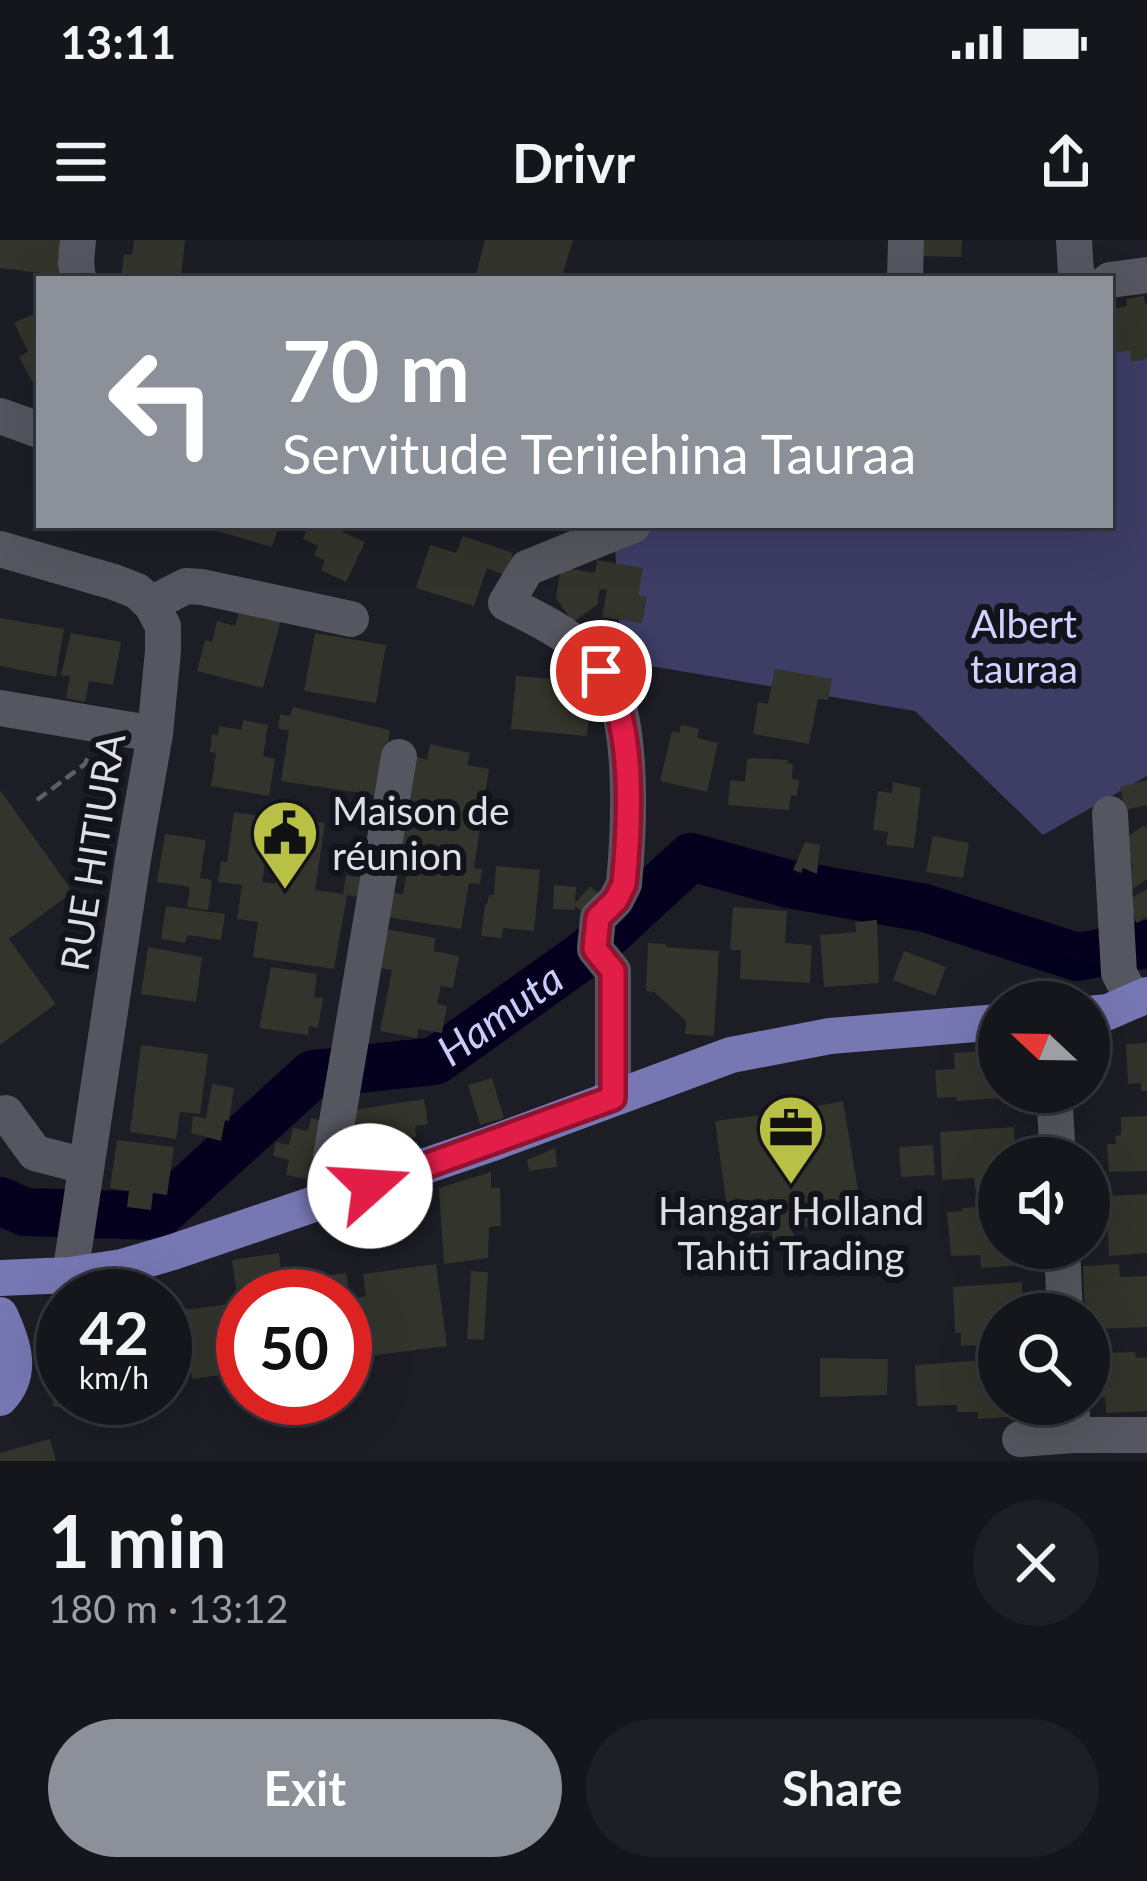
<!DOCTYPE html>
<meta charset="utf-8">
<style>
:root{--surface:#15161c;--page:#1e1f25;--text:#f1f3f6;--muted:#9d9fa3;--line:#34353b;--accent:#8c9099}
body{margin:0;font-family:Lato,sans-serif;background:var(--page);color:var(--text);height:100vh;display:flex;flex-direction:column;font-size:45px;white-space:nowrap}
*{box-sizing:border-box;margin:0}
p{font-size:39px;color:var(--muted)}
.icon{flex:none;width:66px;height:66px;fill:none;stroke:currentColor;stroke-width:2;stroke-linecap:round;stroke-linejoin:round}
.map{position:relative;height:1221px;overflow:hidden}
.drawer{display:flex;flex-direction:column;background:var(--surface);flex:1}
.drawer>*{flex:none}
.top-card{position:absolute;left:36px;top:36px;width:1077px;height:252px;border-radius:0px;box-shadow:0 12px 48px #0002,0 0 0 3px var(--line);background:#8c9099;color:#fff;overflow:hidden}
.needle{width:78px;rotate:292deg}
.controls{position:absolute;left:978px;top:741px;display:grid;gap:24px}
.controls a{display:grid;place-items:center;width:132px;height:132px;border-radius:50%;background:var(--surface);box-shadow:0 12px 48px #0002,0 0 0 3px var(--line);font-size:60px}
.speed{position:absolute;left:36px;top:1029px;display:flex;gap:24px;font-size:60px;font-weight:700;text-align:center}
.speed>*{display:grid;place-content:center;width:156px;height:156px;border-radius:50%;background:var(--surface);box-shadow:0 12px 48px #0002,0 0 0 3px var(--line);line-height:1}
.speed small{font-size:30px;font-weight:400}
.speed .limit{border:18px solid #d22;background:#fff;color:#111}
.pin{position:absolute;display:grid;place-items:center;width:102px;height:102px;color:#fff;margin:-51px;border:6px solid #fff;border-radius:50%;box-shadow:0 3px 12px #0007}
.me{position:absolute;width:132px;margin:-66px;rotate:71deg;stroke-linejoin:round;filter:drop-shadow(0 0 9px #0008)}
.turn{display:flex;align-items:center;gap:42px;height:252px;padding:0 48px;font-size:54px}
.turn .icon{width:156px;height:156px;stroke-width:2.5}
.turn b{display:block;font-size:84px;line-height:102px}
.round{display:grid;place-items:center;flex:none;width:126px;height:126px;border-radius:63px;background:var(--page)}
.overview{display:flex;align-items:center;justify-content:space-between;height:204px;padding:0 48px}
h1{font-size:72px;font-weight:700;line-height:90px}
.cta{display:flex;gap:24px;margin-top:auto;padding:24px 48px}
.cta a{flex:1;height:138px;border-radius:72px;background:var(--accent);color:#fff;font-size:48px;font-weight:700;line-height:138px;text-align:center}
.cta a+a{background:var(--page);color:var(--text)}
.status{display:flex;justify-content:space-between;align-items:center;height:84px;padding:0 60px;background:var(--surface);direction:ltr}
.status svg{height:33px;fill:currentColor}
header{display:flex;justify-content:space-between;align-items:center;height:156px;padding:0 48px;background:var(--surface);font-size:54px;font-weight:700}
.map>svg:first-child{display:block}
</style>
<div class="status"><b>13:11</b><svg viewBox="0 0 49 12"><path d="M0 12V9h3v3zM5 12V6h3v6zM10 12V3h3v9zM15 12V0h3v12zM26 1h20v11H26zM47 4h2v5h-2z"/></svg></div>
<header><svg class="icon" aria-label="menu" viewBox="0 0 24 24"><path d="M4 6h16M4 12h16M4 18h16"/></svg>Drivr<svg class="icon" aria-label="share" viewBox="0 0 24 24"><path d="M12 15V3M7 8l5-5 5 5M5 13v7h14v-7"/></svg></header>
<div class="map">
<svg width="1147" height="1221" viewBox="0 0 1147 1221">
<rect width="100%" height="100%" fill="#1c1d25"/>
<path fill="#3d3d65" d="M1147,89v447l-104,59 -128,-124 -294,-50 -7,-136h496v-187z"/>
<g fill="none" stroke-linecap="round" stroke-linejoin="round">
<path stroke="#04001e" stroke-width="48" id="s1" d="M0,961l25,11 132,4 156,-142 122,-13 153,-109 103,-95 98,27 136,24 152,49 70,-13"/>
</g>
<path fill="#33342b" d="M0,0h63l-5,35 -58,-7z
M134,0h51l-4,39h-60l3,-25 8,1z
M485,0h88l-12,39h-71l-14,-5z
M922,0h40l-1,17 -40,-1z
M1144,56l1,8 2,-1v56l-16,3 -1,-12 -20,3v-44l17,-3 -1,-7z
M39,71v83l-20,-37 9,-6 -14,-28z
M219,285h60l-7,22 -55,-16z
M309,285h19l37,17 -19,40 -25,-12 4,-9 -11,-6 4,-9 -15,-7z
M463,296l50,17 -8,22 -18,-7 -13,38 -58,-18 14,-43 26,8z
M597,320l46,8 -5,27 9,2 -5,26 -40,-6 5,-27 -7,-1 -3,16 -24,17 -17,-24 5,-31 34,6z
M241,363l42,9 -20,76 -66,-17 8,-31 7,2 5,-21 18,5z
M0,378l64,11 -8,48 -56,-11z
M71,393l50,9 -8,43 -24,-4 -4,21 -19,-4 4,-22 -9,-1z
M315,393l71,12 -10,58 -72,-12z
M637,427l15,3 -6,29 -15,-3z
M775,429l57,10 -4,21 -10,-1 -9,45 -56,-10 5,-32 10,2z
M516,436l48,4v8l28,3 -5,45 -76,-7z
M293,467l97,23 -10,66 -99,-15 8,-51 -11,-1 2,-15 10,2z
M243,480l25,5 -5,31 12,3 -6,37 -58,-10 5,-33 -6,-1 2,-18 6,1 1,-9 22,4z
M681,485l18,4 -2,9 21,5 -11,49 -47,-11 12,-50 7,2z
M430,504l40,9 -3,12 22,4 -15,99 8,1 -2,15 -11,-1 -8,46 -75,-12 4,-25 13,2 5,-28 13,3 3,-9 34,6 -61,-13 17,-97 13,4z
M753,518l35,2 -1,3 6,1 -1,15 7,1 -2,16 -6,-1 -2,15 -61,-5 2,-25 15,2 2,-23z
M1147,540v25l-22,5 -5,-23z
M893,542l28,6 -7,60 -28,-3 2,-13 -15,-2 5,-39 14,2z
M0,550l73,102 -64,47 47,65 -56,41z
M234,572l38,6 -10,64 13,2 10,-67 40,6 -10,67 28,4 3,-19 15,2 -4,20 -10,-2 -13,74 -81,-12 5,-35 -21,-3 5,-34 -24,-3 3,-21 6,1z
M1144,585l3,4v50l-14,10 -11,-16 11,-8 -15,-21z
M165,594l41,6 -6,38 12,2 -4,30 -21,-3 3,-20 -33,-5z
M933,596l36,7 -6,35 -37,-6z
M805,602l15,3 -3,29 -14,-6 -2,5 -8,-3z
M496,626l44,4 -6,61 -31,-3 -1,10 -21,-2 4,-32h2l2,-9h5z
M554,645l22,2 -1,16 15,-17 13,11 -16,19 -12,-10v4l-22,-1z
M1147,649v28l-10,6 -11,-22z
M166,666l59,8 -4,26 -34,-5 -2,8 -24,-4z
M733,667l54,4 -2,32 27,2 -2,38 -70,-4 1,-29h-11z
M877,680l2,63 -55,4 -4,-52 36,-3 -1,-10z
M380,688l56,10 -3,13 26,5 -6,32 -12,-2 -4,18 10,2 -5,27 -24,-4 -1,9 -37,-7 12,-61 -19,-3z
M648,703l18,1v3l53,4 -5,85 -29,-2 1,-13 -32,-29 -8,-1z
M148,707l54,10 -6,45 -55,-8z
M904,711l42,16 -11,29 -42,-16z
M271,727l46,7 -3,23 9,1 -5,30 -9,-2 -1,9 -49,-7z
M1147,803v48h-6v-8l-13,1 -2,-40z
M141,805l67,9 -8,60 -20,-2 -4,27 -46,-7z
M999,810v42h14v5l-56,4v-4l-20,1 -2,-28 20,-1 -1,-16z
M492,838l12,40 -24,7 -12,-40z
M212,844l22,4 -5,33 -4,-1 -4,21 -30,-8 2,-17 13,2z
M798,855l2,14 43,-8 20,118 -72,10 5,10 -23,3 -1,-11 -41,6 -16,-116 60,-8 -2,-14z
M424,859l4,25 -13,2 1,11 -56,9 -6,-36z
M1147,876v55l-38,1 -2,-28h9l-1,-8 6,-1v-18z
M311,878l12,3 -13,59 -24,-5 3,-15 -16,-4 3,-14 13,3 4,-17 15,3z
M1014,887l1,31h-16v31l-24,1 -1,-12 -32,2 -2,-48z
M117,900l57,7 -7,48 -14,-2 -2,17 -24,-3 2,-16 -19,-3z
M933,905l2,30 -34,2 -2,-30z
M555,908l2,19 -28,4 -2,-11z
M491,932v16h9l1,38 -12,1 -1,31 -44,6 -5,-76z
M1147,954v59l-38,3 -3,-60z
M999,966v42h21l1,17 -40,3 -1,-13 -29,1 -4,-44 16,-1 -1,-3z
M279,1013l3,28 64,-8 4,26 16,-3 -3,-22 73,-10 11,82 -102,13v-63h-102v76l-51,7 -9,-69 55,-7 -6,-43z
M1119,1024l1,13 27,-1v51l-45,2v-9h-13v-6h-4l-2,-48z
M471,1031l17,1 -4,68 -17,-1z
M1022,1042l1,32h-24v30l-38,2v-13h-6l-2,-46z
M63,1062v96h33v7l-43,2 -1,-26 -11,1 -1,-16 12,-1 -2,-62z
M1135,1112l1,6 11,-1v54l-41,2 -1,-16 -9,1 -3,-35h10v-10z
M820,1118l68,1 -1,36 -67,2z
M999,1119v45h25l1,12 -47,3v-7h-21v-7l-40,1 -2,-41z
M50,1199l6,22h-56v-8z"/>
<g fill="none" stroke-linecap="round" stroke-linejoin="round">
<path stroke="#5e5f66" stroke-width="4.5" stroke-dasharray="12 6" stroke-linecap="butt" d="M37,560l48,-36 5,-11"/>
<path stroke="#55565f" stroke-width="36" d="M78,0l-2,22 2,17
M1074,0l2,34 4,5
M905,39l1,-39
M1110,40l37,-5
M0,176l39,14
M0,309l114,33 23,9 14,13 12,22v25l-8,83 -22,125 -63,416
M151,364l35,-18 16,1 149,32
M0,468l155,26
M1110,574l9,159 15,28
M1054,852l4,66
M613,858v-127l-18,-22 3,-31 18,-18 8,-16c5,-54 9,-145 -11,-195 -5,-13 -18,-27 -28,-37 -22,-22 -52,-35 -79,-49l21,-35 106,-43
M6,873l29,40 50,13
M330,959l1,-42 68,-400
M1062,1008l3,66
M1071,1164l2,31h74
M1020,1199l53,-4"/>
<path stroke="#7777b4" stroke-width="36" d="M1089,774l19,-2 39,-17
M0,1038l70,-3 52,-8 51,-15 317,-108 241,-89 99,-19 169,-14
M0,1075c13,28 24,58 0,83"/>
</g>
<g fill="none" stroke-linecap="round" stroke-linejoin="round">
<g stroke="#92132f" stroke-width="30">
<path id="route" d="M370,946l243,-88v-127l-18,-22 3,-31 18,-18 8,-16c6,-61 12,-162 -23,-213"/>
</g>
<use href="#route" stroke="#e11d48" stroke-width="21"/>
</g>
<defs>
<g id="civic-pin" transform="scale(3.45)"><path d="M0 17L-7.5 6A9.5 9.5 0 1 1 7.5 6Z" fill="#b9c046" stroke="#13141b"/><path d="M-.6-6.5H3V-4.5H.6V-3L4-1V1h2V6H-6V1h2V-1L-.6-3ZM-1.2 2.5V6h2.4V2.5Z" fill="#111"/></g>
<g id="office-pin" transform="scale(3.45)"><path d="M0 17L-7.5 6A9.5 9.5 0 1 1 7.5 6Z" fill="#b9c046" stroke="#13141b"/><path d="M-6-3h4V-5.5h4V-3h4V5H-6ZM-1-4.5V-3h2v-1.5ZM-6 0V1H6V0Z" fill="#111"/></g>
</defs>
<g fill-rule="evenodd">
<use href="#civic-pin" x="285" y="593"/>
<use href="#office-pin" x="791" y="888"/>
</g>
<g text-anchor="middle" stroke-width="12" stroke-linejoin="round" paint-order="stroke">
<g font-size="39" fill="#d0d3ff" stroke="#13141b">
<text x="1024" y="398">Albert<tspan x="1024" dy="45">tauraa</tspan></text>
</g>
<g font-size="39" fill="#dfdfe5" stroke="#13141b" text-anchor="start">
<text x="332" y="585">Maison de<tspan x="332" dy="45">réunion</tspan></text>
<text x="791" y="985" text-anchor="middle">Hangar Holland<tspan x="791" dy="45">Tahiti Trading</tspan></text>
</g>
<g font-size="39" fill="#dfdfe5" stroke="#13141b">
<text transform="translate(93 612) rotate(-81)" y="14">RUE HITIURA</text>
</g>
<g font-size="42" font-style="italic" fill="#caccf8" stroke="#13141b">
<text dy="15" stroke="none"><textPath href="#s1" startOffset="573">Hamuta</textPath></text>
</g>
</g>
</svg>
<div class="controls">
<a><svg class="needle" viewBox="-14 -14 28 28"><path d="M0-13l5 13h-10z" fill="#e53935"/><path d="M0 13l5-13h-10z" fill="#9d9fa3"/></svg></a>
<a><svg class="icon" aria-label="sound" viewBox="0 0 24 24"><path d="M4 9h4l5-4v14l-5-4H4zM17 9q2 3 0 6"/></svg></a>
<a><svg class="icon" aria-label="search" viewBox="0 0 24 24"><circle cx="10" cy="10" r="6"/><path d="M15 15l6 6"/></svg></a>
</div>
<div class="speed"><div>42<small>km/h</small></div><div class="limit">50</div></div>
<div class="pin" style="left:601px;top:431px;background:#d93025"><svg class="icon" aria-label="arrive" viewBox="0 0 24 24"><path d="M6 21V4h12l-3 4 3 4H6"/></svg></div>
<svg class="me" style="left:370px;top:946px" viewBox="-20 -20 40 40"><circle r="19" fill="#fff"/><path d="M0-13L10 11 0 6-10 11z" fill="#e11d48"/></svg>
<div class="top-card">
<div class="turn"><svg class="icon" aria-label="left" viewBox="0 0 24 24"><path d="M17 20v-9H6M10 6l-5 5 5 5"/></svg><div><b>70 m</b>Servitude Teriiehina Tauraa</div></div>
</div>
</div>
<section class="drawer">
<div class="overview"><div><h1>1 min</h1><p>180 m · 13:12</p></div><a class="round"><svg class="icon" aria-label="close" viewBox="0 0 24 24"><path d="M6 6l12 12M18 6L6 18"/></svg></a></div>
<div class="cta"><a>Exit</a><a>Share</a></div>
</section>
